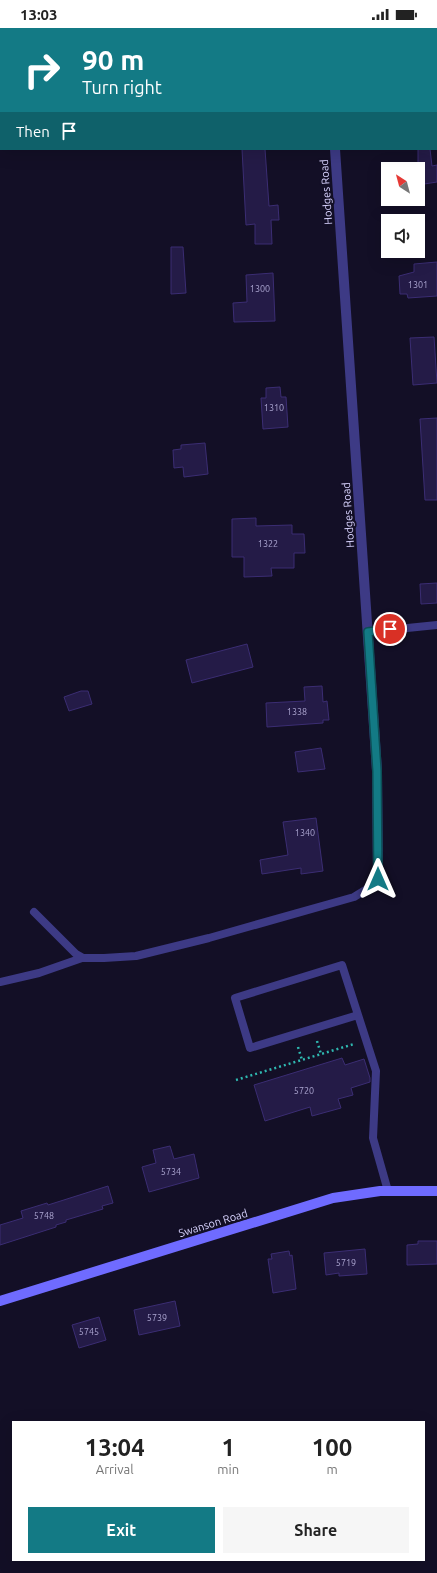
<!DOCTYPE html>
<style>
:root{--surface:#fff;--page:#f6f6f6;--text:#222;--muted:#767676;--accent:#137a85}
body{margin:0;font-family:Ubuntu,sans-serif;background:var(--page);color:var(--text);height:100vh;display:flex;flex-direction:column;font-size:15px;white-space:nowrap}
*{box-sizing:border-box;margin:0}
p{font-size:13px;color:var(--muted)}
.icon{flex:none;width:22px;height:22px;fill:none;stroke:currentColor;stroke-width:2;stroke-linecap:round;stroke-linejoin:round}
.map{position:relative;flex:1;overflow:hidden}
.drawer{position:absolute;left:12px;top:1393px;width:413px;height:140px;display:flex;flex-direction:column;background:var(--surface);border-radius:0px;box-shadow:0 4px 16px #0002}
.drawer>*{flex:none}
.hud{position:absolute;left:0px;top:0px;width:437px;height:122px;box-shadow:0 4px 16px #0002;background:#137a85;color:#fff;overflow:hidden}
.needle{width:26px;rotate:324deg}
.tools{position:absolute;left:381px;top:134px;display:grid;gap:8px}
.tools a{display:grid;place-items:center;width:44px;height:44px;border-radius:0px;background:var(--surface);box-shadow:0 4px 16px #0002;font-size:20px}
.pin{position:absolute;display:grid;place-items:center;width:34px;height:34px;color:#fff;margin:-17px;border:2px solid #fff;border-radius:50%;box-shadow:0 1px 4px #0007}
.me{position:absolute;width:44px;margin:-22px;rotate:0deg;stroke-linejoin:round;filter:drop-shadow(0 0 3px #0008)}
.turn{display:flex;align-items:center;gap:14px;height:84px;padding:0 16px;font-size:18px}
.turn .icon{width:52px;height:52px;stroke-width:2.5}
.turn b{display:block;font-size:28px;line-height:34px}
.then{display:flex;align-items:center;height:38px;padding:0 16px;background:#0003;gap:8px;font-size:15px}
.eta{display:flex;justify-content:space-evenly;align-items:center;height:68px;text-align:center}
.eta b{font-size:24px;font-weight:700;line-height:28px}
.button{display:flex;gap:8px;margin-top:auto;padding:8px 16px}
.button a{flex:1;height:46px;border-radius:0px;background:var(--accent);color:#fff;font-size:16px;font-weight:700;line-height:46px;text-align:center}
.button a+a{background:var(--page);color:var(--text)}
.status{display:flex;justify-content:space-between;align-items:center;height:28px;padding:0 20px;background:var(--surface);direction:ltr}
.status svg{height:11px;fill:currentColor}
.map>svg:first-child{display:block}
</style>
<div class="status"><b>13:03</b><svg viewBox="0 0 49 12"><path d="M0 12V9h3v3zM5 12V6h3v6zM10 12V3h3v9zM15 12V0h3v12zM26 1h20v11H26zM47 4h2v5h-2z"/></svg></div>
<div class="map">
<svg width="437" height="1545" viewBox="0 0 437 1545">
<rect width="100%" height="100%" fill="#130f26"/>
<path fill="#241b47" stroke="#3b2d73" d="M242,121h23l4,57 9,-1 1,15h-8l1,24h-17v-20l-9,1z
M418,121h12l2,17 5,-1v17l-19,3z
M171,219h12l3,46 -15,1z
M437,234v34l-29,2 -1,-4h-7l-1,-18 15,-4v-8z
M273,245l2,48 -41,1 -1,-19 14,-1 -1,-27z
M434,309l3,46 -24,2 -3,-47z
M280,359l1,10h5l2,30 -25,2 -2,-31h5v-10z
M437,390v82h-12l-5,-81z
M205,415l3,31 -24,3 -1,-10 -9,1 -1,-18 8,-1v-4z
M256,490v8l36,-1v9h12l1,19h-11v15h-23l1,8 -28,1v-20h-12v-38z
M437,555v20l-16,1 -1,-20z
M247,616l6,23 -61,16 -6,-23z
M322,658l1,16 4,-1 2,19h-6v3l-56,4 -1,-24 39,-2 -1,-14z
M81,663h7l4,13 -23,7 -5,-14z
M321,720l4,21 -27,3 -3,-20z
M316,790l7,53 -22,3v-6l-39,6 -2,-14 28,-5 -5,-33z
M342,1030l3,7 19,-6 6,19v4l-19,6 2,7 -15,4 3,9 -29,8 -2,-9 -45,14 -11,-36z
M170,1118l4,13 20,-5 5,24 -50,14 -7,-25 14,-4 -3,-13z
M108,1158l5,17 -11,3 1,3 -37,11v2l-10,3v2l-56,18v-20l23,-7 -2,-7 26,-8 1,2z
M418,1213h19v23l-30,1v-20l11,-1z
M365,1221l2,25 -28,2v-3l-13,2 -2,-22z
M289,1223l1,5 2,-1 4,34 -23,4 -5,-34h4l-1,-5z
M175,1273l5,25 -41,9 -5,-25z
M99,1289l7,23 -27,8 -7,-23z"/>
<g fill="none" stroke-linecap="round" stroke-linejoin="round">
<path stroke="#2fb8b0" stroke-width="2.5" stroke-dasharray="2 3" stroke-linecap="butt" d="M317,1013l4,13
M298,1019l4,13
M236,1052l118,-36"/>
<path stroke="#3d3a85" stroke-width="8" d="M368,604l69,-7
M34,884l42,42 7,4h21l32,-2 73,-18 145,-41 13,-8 11,-10
M0,954l39,-9 43,-15
M358,987l-108,33 -15,-50 107,-33 34,106 -3,67 15,53"/>
<path stroke="#3d3a85" stroke-width="10" d="M327,0v1
M335,121l42,622 1,108"/>
<path stroke="#6f6bff" stroke-width="10" d="M0,1273l333,-103 47,-7h57"/>
</g>
<g fill="none" stroke-linecap="round" stroke-linejoin="round">
<g stroke="#0c4f56" stroke-width="10">
<path id="route" d="M378,851l-1,-108 -9,-139 22,-3"/>
</g>
<use href="#route" stroke="#137a85" stroke-width="7"/>
</g>
<g text-anchor="middle" stroke-width="4" stroke-linejoin="round" paint-order="stroke">
<g font-size="9" fill="#aca6d1">
<text x="418" y="260">1301</text>
<text x="260" y="264">1300</text>
<text x="274" y="383">1310</text>
<text x="268" y="519">1322</text>
<text x="297" y="687">1338</text>
<text x="305" y="808">1340</text>
<text x="304" y="1066">5720</text>
<text x="171" y="1147">5734</text>
<text x="44" y="1191">5748</text>
<text x="346" y="1238">5719</text>
<text x="157" y="1293">5739</text>
<text x="89" y="1307">5745</text>
</g>
<g font-size="11" fill="#d9d4ff" stroke="#130f26">
<text transform="translate(326 164) rotate(-94)" y="4">Hodges Road</text>
<text transform="translate(348 487) rotate(-94)" y="4">Hodges Road</text>
<text transform="translate(213 1195) rotate(-17)" y="4">Swanson Road</text>
</g>
</g>
</svg>
<div class="tools">
<a><svg class="needle" viewBox="-14 -14 28 28"><path d="M0-13l5 13h-10z" fill="#e53935"/><path d="M0 13l5-13h-10z" fill="#767676"/></svg></a>
<a><svg class="icon" aria-label="sound" viewBox="0 0 24 24"><path d="M4 9h4l5-4v14l-5-4H4zM17 9q2 3 0 6"/></svg></a>
</div>
<div class="pin" style="left:390px;top:601px;background:#d93025"><svg class="icon" aria-label="arrive" viewBox="0 0 24 24"><path d="M6 21V4h12l-3 4 3 4H6"/></svg></div>
<svg class="me" style="left:378px;top:851px" viewBox="-20 -20 40 40"><path d="M0-17L14 15 0 8-14 15z" fill="#137a85" stroke="#fff" stroke-width="4"/></svg>
<div class="hud">
<div class="turn"><svg class="icon" aria-label="right" viewBox="0 0 24 24"><path d="M7 20v-9h11M14 6l5 5-5 5"/></svg><div><b>90 m</b>Turn right</div></div>
<div class="then">Then<svg class="icon" aria-label="arrive" viewBox="0 0 24 24"><path d="M6 21V4h12l-3 4 3 4H6"/></svg></div>
</div>
<section class="drawer">
<div class="eta">
<div><b>13:04</b><p>Arrival</p></div>
<div><b>1</b><p>min</p></div>
<div><b>100</b><p>m</p></div>
</div>
<div class="button"><a>Exit</a><a>Share</a></div>
</section>
</div>
